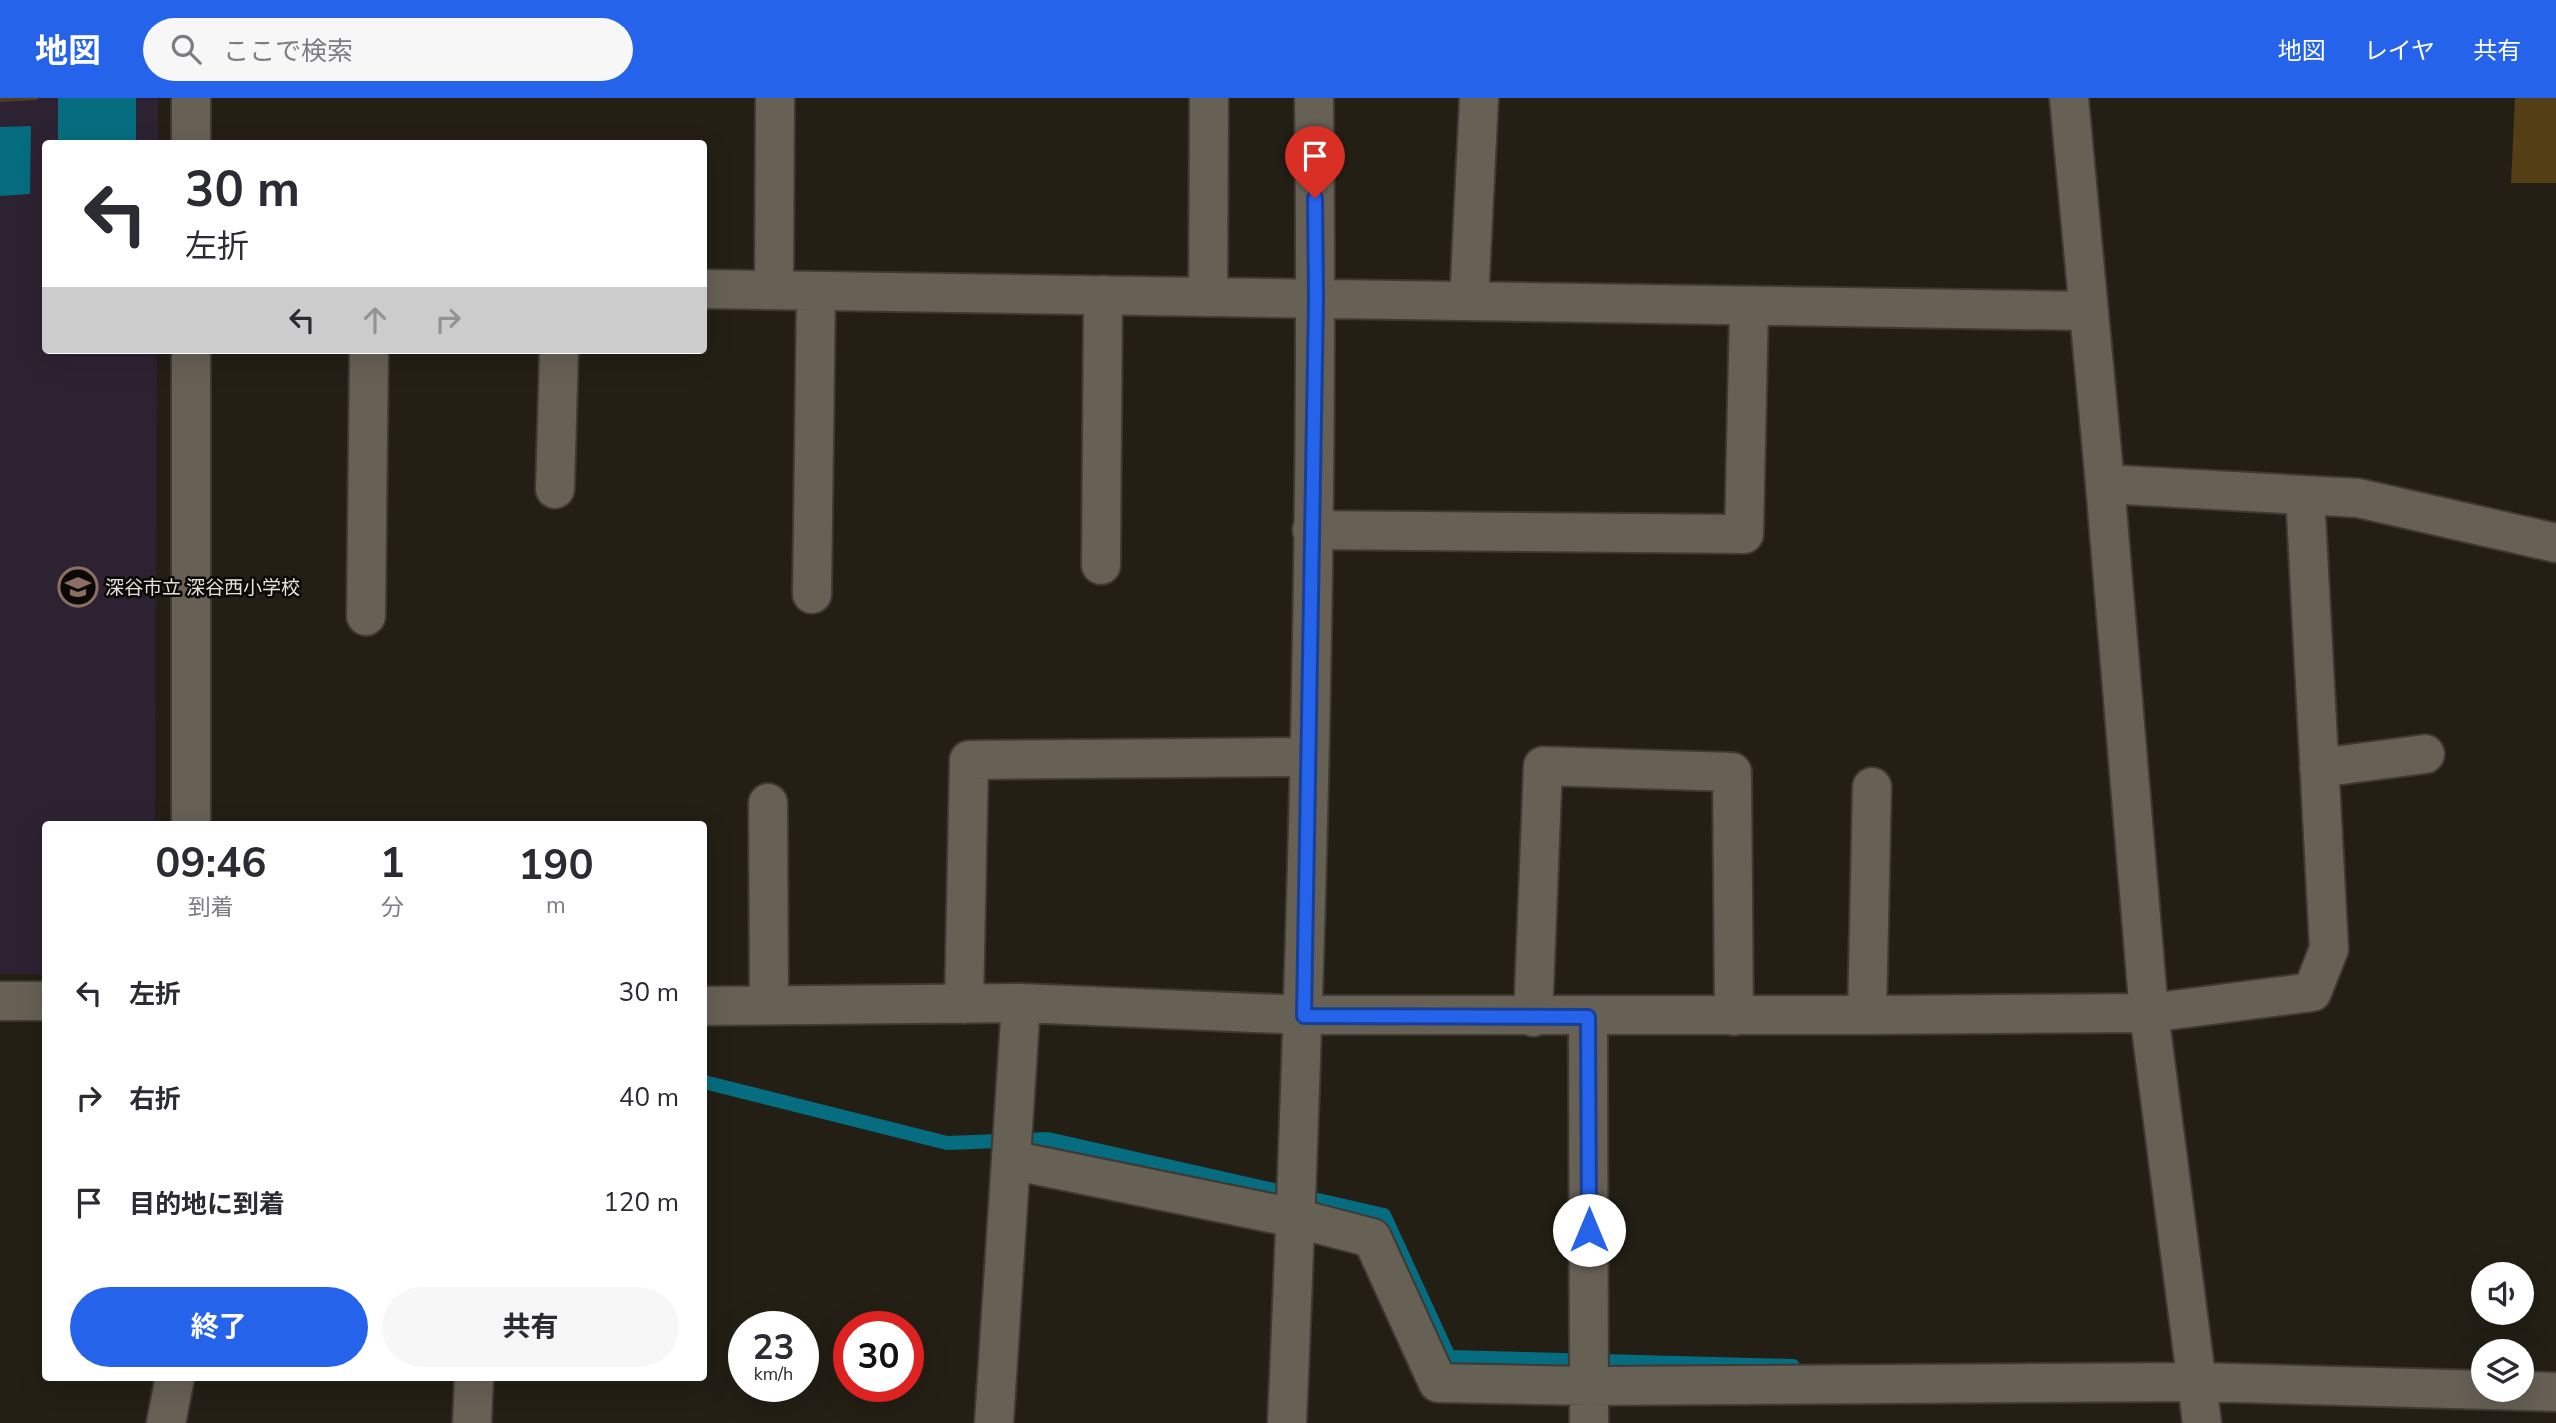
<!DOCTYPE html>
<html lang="ja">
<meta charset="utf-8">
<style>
:root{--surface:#fff;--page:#f7f7f7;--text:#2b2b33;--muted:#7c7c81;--accent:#2563eb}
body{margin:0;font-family:"Nunito Sans","Noto Sans JP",sans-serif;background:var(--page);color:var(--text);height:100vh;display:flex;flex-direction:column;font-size:26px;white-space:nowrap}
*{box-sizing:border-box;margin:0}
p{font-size:23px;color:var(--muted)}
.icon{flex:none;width:38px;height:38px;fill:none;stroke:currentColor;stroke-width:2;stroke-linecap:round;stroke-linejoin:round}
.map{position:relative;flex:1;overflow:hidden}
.side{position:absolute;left:42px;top:723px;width:665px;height:560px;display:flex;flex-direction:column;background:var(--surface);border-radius:7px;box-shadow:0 7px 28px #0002}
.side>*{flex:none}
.top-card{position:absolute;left:42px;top:42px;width:665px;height:214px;border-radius:7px;box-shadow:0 7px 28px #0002;background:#fff;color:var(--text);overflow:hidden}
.controls{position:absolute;left:2471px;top:1164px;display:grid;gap:14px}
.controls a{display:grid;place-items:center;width:63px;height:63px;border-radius:50%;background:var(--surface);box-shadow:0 7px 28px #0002;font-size:35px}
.speed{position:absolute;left:728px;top:1213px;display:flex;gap:14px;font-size:35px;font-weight:700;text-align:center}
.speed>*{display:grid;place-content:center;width:91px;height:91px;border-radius:50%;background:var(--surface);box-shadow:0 7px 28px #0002;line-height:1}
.speed small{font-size:18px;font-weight:400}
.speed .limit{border:10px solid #d22;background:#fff;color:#111}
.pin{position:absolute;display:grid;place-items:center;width:60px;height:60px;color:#fff;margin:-72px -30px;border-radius:50% 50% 50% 0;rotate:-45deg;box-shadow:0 0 7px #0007}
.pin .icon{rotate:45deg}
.me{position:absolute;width:77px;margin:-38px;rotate:0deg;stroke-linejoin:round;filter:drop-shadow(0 0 5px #0008)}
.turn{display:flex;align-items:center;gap:24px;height:147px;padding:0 28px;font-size:32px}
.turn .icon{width:91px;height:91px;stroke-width:2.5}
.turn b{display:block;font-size:49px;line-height:60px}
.lanes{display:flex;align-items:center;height:66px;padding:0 28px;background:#0003;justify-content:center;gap:35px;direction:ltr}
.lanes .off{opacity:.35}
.eta{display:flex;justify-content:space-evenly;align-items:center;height:119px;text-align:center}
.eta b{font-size:42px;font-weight:700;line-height:49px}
.button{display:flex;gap:14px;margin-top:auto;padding:14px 28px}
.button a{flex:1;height:80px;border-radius:42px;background:var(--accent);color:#fff;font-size:28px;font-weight:700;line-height:80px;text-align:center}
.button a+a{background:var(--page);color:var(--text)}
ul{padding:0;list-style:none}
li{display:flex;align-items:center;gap:21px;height:105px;padding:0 28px}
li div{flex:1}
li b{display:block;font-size:26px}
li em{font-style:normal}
header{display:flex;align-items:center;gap:42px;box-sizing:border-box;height:98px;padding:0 35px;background:var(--accent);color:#fff}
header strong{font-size:33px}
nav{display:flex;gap:38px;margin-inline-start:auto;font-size:24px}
.search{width:490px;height:63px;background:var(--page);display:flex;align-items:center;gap:18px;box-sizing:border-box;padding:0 24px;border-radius:38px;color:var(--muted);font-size:26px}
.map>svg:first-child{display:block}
</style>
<header>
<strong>地図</strong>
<div class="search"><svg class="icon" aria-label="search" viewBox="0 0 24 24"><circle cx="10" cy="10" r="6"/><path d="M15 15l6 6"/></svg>ここで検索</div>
<nav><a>地図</a><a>レイヤ</a><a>共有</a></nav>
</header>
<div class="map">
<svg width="2556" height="1325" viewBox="0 0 2556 1325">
<rect width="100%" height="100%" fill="#241f15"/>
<path fill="#2d2231" d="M0,0h158v45l-112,1v206h111l-2,474h-109l-1,150h-45z"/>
<path fill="#056d7f" d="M58,0h78v45h-78z
M31,28l-1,68 -30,2v-69z"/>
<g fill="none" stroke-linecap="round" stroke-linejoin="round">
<path stroke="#056d7f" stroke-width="14" d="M704,984l243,61 101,-4 336,76 65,142 344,9"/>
</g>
<path fill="#533e15" d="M0,0h38v2l-38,2z
M2515,0h41v85h-45z"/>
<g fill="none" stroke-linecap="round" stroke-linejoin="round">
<g stroke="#3d3933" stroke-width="42">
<path id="minor" d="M2069,0l36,386 44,529 53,410
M191,46v-46
M704,191l1385,22
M774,192l1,-192
M1208,199l1,-199
M1469,203l10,-203
M2105,386l253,14 198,45
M555,391l4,-139
M1312,432l432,4 5,-228
M1101,467l2,-270
M812,496l4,-303
M366,518l3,-266
M2319,670l106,-14
M768,705l1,202
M191,726v-474
M0,903h46
M964,906l5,-244 339,-3
M704,908l317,-3 283,12h563l282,-2 163,-21 17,-43 -24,-454
M1867,917l5,-228
M1533,919l10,-251 189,6 2,244
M1588,920l1,405
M1011,1062l284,58 77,20 66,145 151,3 610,-4 357,10
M166,1325l9,-46
M472,1325l2,-46
M994,1325l27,-420
M1287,1325c19,-441 32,-883 27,-1325"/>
</g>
<use href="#minor" stroke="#666055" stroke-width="38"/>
</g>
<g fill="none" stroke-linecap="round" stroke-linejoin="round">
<g stroke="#184099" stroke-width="18">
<path id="route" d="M1315,100l1,100 -12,718 284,1 1,213"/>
</g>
<use href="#route" stroke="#2563eb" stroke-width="12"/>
</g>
<defs>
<g id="school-ring" transform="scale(2.0125)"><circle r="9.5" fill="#0b0906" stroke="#8d6e63" stroke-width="1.5"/><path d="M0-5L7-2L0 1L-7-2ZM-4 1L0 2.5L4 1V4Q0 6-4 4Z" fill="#8d6e63"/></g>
</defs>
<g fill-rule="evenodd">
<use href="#school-ring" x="78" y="489"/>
</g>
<g text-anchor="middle" stroke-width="5" stroke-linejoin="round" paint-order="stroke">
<g font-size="19" fill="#e5e2db" stroke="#0b0906" text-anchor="start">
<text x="105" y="496">深谷市立 深谷西小学校</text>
</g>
</g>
</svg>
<div class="controls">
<a><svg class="icon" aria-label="sound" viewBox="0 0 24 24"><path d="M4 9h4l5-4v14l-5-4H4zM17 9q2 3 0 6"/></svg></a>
<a><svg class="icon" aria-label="layers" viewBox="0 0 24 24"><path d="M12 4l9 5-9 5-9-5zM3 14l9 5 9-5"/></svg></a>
</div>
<div class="speed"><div>23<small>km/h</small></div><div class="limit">30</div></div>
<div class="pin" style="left:1315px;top:100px;background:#d93025"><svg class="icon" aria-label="arrive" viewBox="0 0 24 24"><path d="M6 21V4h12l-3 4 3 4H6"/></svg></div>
<svg class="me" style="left:1589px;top:1132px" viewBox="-20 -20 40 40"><circle r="19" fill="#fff"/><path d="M0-13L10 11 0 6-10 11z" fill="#2563eb"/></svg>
<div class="top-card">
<div class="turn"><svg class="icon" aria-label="left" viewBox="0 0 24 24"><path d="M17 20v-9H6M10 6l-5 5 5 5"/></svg><div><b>30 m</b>左折</div></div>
<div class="lanes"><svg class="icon" aria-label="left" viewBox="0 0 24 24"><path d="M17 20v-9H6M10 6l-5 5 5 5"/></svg><svg class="icon off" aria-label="ahead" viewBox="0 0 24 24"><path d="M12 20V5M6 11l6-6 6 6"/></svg><svg class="icon off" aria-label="right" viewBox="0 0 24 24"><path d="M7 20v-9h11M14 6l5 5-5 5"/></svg></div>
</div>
<section class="side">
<div class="eta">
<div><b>09:46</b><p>到着</p></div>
<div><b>1</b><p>分</p></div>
<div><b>190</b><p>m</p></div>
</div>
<ul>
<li><svg class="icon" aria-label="left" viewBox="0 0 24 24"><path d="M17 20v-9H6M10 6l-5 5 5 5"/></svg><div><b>左折</b></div><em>30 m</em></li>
<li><svg class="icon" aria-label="right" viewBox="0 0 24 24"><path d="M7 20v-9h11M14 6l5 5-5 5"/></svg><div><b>右折</b></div><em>40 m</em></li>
<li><svg class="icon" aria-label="arrive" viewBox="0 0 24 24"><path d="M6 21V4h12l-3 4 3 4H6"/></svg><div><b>目的地に到着</b></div><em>120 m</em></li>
</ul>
<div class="button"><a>終了</a><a>共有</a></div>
</section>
</div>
